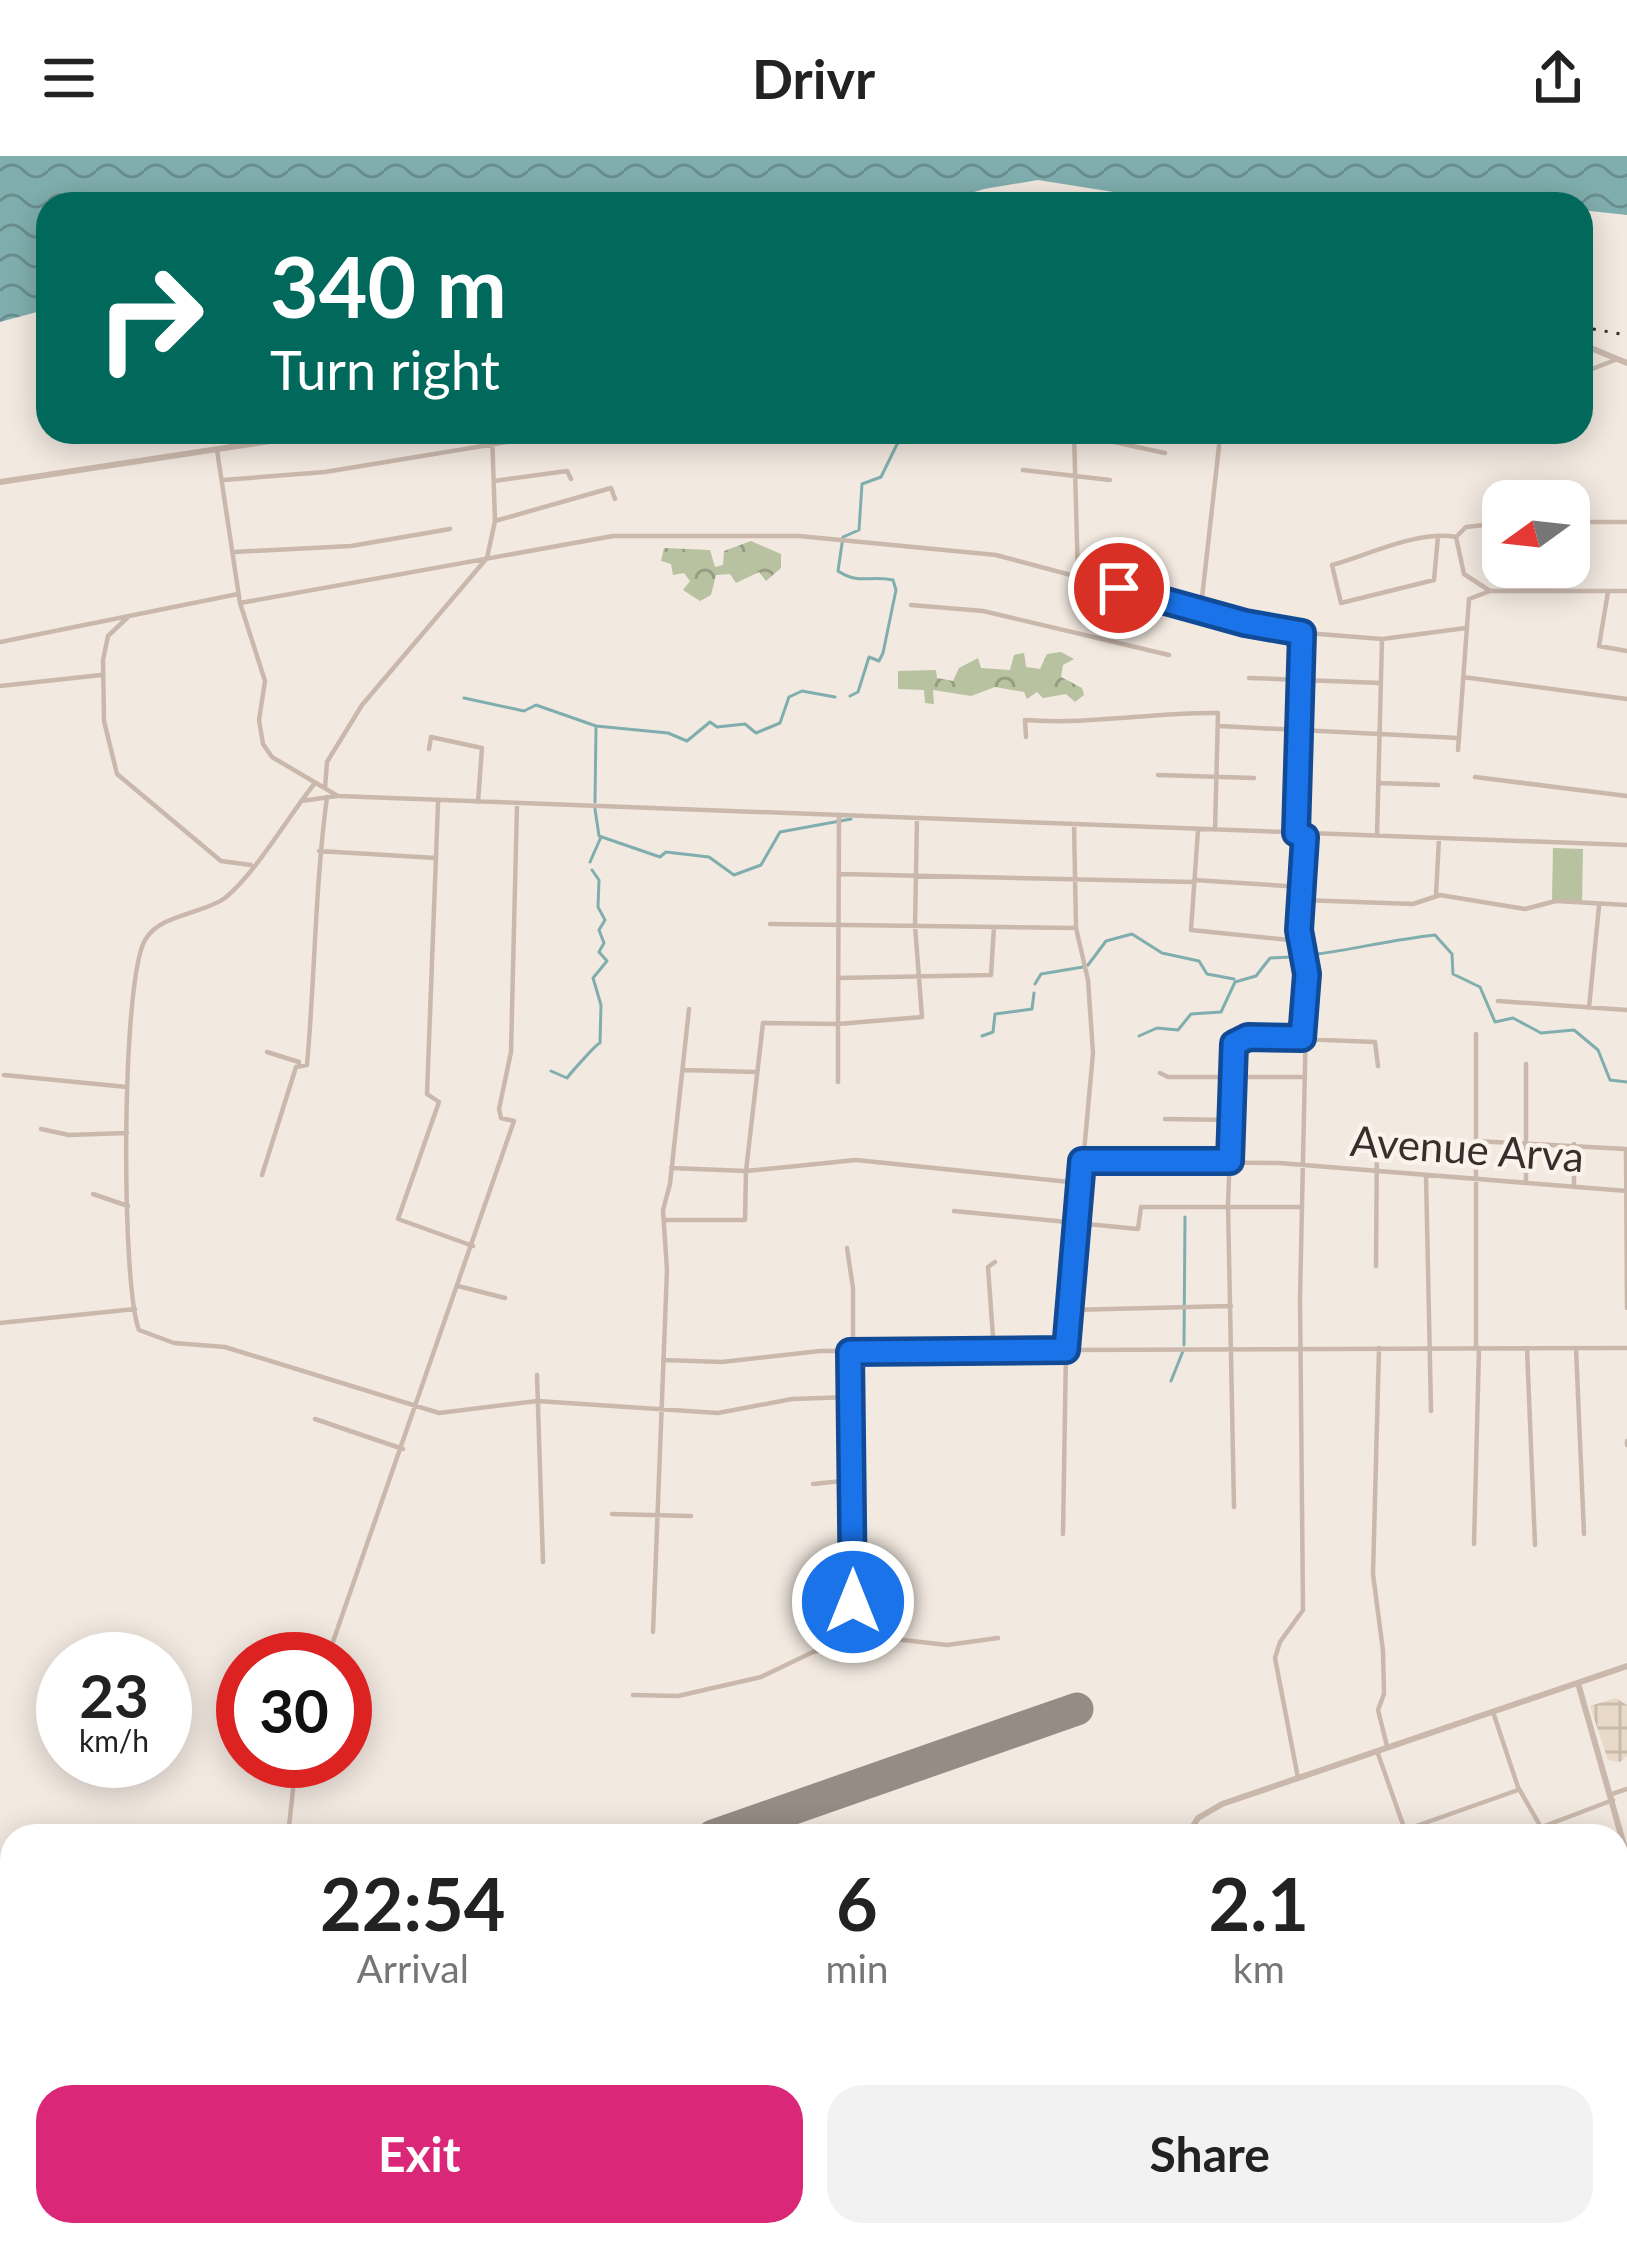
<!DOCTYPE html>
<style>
:root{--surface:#fff;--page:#f2f2f2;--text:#222;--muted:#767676;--accent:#db2777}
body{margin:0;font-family:Lato,sans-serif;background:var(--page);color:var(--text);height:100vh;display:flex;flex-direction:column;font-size:45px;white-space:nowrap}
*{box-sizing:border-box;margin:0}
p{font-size:39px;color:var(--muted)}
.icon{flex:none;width:66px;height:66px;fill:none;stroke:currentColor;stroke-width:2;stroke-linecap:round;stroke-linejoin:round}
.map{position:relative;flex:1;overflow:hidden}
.details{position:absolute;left:0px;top:1668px;width:1629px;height:423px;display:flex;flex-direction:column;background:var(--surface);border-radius:36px 36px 0 0;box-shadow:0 6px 30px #0003}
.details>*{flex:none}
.top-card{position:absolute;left:36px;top:36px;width:1557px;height:252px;border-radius:36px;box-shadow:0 6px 30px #0003;background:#00695c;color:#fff;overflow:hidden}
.needle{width:78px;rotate:255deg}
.controls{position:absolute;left:1482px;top:324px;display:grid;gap:24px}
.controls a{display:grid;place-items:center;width:108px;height:108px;border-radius:24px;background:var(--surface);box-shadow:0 6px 30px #0003;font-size:60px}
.speed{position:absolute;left:36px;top:1476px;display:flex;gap:24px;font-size:60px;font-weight:700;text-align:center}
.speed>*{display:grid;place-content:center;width:156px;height:156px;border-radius:50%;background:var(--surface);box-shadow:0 6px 30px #0003;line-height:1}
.speed small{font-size:30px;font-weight:400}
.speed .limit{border:18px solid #d22;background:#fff;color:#111}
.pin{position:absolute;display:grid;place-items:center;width:102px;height:102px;color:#fff;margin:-51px;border:6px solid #fff;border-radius:50%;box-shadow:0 3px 12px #0007}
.me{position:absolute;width:132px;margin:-66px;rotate:0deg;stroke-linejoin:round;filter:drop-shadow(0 0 9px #0008)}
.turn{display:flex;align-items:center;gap:42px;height:252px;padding:0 36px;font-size:54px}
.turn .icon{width:156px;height:156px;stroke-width:2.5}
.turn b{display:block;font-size:84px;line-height:102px}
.eta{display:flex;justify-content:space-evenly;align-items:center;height:204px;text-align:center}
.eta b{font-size:72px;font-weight:700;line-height:84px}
.cta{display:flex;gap:24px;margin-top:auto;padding:24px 36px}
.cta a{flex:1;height:138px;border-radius:36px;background:var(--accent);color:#fff;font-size:48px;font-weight:700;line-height:138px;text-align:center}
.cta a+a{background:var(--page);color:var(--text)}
header{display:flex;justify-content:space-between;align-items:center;height:156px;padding:0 36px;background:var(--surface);font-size:54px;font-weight:700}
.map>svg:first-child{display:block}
</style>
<header><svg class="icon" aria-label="menu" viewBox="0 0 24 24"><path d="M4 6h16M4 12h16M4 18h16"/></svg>Drivr<svg class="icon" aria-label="share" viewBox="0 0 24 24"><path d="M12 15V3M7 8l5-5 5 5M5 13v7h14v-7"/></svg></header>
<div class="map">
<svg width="1627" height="2089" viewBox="0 0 1627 2089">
<defs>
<pattern id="forest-crowns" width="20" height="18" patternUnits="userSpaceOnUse" patternTransform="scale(3)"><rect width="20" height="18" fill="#b8c1a0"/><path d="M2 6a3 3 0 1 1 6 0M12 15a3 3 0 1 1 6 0" fill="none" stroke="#979d83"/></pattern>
<pattern id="plaza-grid" width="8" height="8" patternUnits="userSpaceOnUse" patternTransform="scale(3)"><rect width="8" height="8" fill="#e9d9c8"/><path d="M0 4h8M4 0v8" fill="none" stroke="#c9bbac"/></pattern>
<pattern id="water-waves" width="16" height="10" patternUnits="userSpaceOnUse" patternTransform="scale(3)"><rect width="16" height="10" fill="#80aeae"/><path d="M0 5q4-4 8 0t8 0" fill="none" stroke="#6a8e8e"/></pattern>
</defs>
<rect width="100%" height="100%" fill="#f2e9e0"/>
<path fill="#b8c1a0" d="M1553,692l30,1 -1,53 -30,-1z"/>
<path fill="url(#forest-crowns)" d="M751,385l30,13v14l-15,13 -7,-9 -23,11 -6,-9 -14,1 -5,20 -11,6 -17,-11 7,-9 -6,-8 -11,2 -2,-11 -10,-3 3,-13 46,2 5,17 8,-2 1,-14z
M1061,496l13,7 -11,6 -2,12 21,11 2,7 -9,7 -9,-8 -23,4 -6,-6 -10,7 -3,-7 -29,-5 -24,9 -38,-6 1,14 -9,-1 -1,-13 -26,-1v-18l38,-1 1,8 16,3 6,-13 19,-10 3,10 29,2 4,-15 10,-2 2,14 14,2 7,-15z"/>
<path fill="url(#plaza-grid)" d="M1616,1542l11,7v51l-7,6 -12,-2 -18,-54z"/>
<path fill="url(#water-waves)" d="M0,0h1627v59l-46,-5v-6h-392l-151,-24 -54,9 -26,8 -6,7h-904v105l-48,13z"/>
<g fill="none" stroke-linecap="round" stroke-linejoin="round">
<path stroke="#80aeae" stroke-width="3" d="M850,540l8,-4 11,-35 10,4 4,-8 13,-63 -3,-10c-23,-5 -34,5 -55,-9l5,-34 16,-7 3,-46 19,-7 22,-45
M464,542l60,13 12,-6 60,21 72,7 19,8 23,-19 7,5 28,-3 11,9 24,-10 9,-26 13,-6 33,6
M595,646l1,-76
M595,653l4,27 61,21 6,-5 43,5 25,18 27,-10 19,-33 71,-13
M590,706l11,-25
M1088,809l18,-24 26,-7 30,19 37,8 8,13 27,5
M1035,828l6,-10 42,-7
M982,880l11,-4 2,-18 37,-5 2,-16
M1139,880l18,-8 21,2 13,-16 30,-2 14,-30 21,-6 14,-18c57,-1 108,-17 165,-23l17,19 1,20 27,13 15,35 18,-4 28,15 33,-3 24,20 12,30 17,2
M551,915l16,7c3,-4 29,-34 33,-35l1,-38 -8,-27 14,-17 -8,-9 5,-9 -5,-13 6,-10 -7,-13 1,-27 -7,-10
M1184,1189l1,-128
M1171,1225l12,-30
M1339,2079l4,8 37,-8
M1515,2079l14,10
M1479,2080l5,9
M1481,2082l26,-3
M1291,2089h4
M1305,2089l21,-10
M1622,2089l5,-3"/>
<path stroke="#968c86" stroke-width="14" d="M751,1667h13l14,13
M777,1677l12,-23"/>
<path stroke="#968c86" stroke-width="33" d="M713,1680l364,-127
M0,1928l12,-4"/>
<path stroke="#cab8ac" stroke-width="4.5" d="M1581,224l6,-9 28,-11
M1068,276l97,21
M1074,277l4,146
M217,294l23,153 25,78 -6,39 4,24 9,13 66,39 1289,49
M1023,314l87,10
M223,324l102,-8 237,-39
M494,325l73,-10 4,8
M495,365l116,-33 4,11
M1569,366h58
M1438,380l-4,44 -93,23 -9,-38c36,-10 87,-35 124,-28
M234,396l117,-6 99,-17
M1490,435l-26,-17 -8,-37 10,-10 37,-4
M1608,436l-9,54 28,5
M240,447l373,-67h186l197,19 285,76 101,8 84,-11
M911,449l72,6 186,44
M1201,451l18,-161
M128,461l-20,19 -5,24 1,61 13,53 104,87 30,4
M0,486l238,-48
M1463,521l164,22
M1249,522l132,5
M0,530l101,-11
M1219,570l240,12
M1026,581l-1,-17c65,5 128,-8 193,-7l-3,117
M429,593l2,-12 51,11 -4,54
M1458,594l11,-151 21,-8h137
M1158,619l96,3
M1475,621l152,19
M315,627c-26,32 -59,90 -90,115 -22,16 -65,16 -80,42 -24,42 -24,345 -6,390l35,13 51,4 214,66 98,-12 181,12 74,-14 59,-2
M1378,627l60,2
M325,632l2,-26 35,-57 125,-147 8,-37 -3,-89
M301,645l36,-5
M438,647l-11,291 12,8 -41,117 75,27
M839,661l-1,207 84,-7 -7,-91 2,-108
M1198,674l-7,100 109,11
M1296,675l6,-198
M1377,680l5,-197
M319,695l117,7
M840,718l354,8
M1194,724l108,7
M1436,739l3,-57
M1302,744l111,4 27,-9 85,14 31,-8 71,4
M770,768l306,4
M838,822l153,-3 3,-48
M1498,845l129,9
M1589,852l10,-102
M267,896l32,10
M1526,908v119
M684,914l72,2
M1160,917l8,4h134
M4,919l123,12
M838,926v-58l-75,-1 -17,148 110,-11 224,23
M1165,963l66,1
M41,973l28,6 58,-2
M1476,985l150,8
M1626,993l1,159
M1083,1005l196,2 348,28
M262,1019l34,-108 11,-2c8,-89 8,-179 20,-268
M1426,1019l5,236
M1574,1031v-43
M93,1038l35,12
M954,1055l184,18 3,-22h161
M665,1064h80l1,-49 -75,-3
M847,1092l6,40v354
M1376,1110l1,-132
M458,1130l47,12
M1069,1154l162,-4
M0,1167l135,-14
M1379,1192l-6,226 10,77 1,43 -6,16 9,36
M1476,1192v-314
M1527,1192l8,197
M1576,1192l8,186
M994,1195l-6,-84 7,-5
M663,1204l59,2 98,-11 246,-1 27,-297 -5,-73 -12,-52 -2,-104
M537,1219l6,187
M315,1263l88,30
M1627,1289v-4
M813,1328l39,-4
M1234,1351l-6,-303 6,-159 15,-8 126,5 3,24
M612,1358l79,2
M1063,1378l3,-184 561,-2
M1474,1388l5,-196
M653,1476l14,-362 -4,-60 7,-26 19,-175
M327,1503l187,-538 -13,-3 -2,-9 12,-57 6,-248
M633,1539l45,1 83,-19 52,-25 40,-10 33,-4 61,7 51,-7
M1493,1556l25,75 28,49
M1377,1595l30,85
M1298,1622l-23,-120 5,-16 23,-32 -3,-312 7,-324 -8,-44 6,-97
M1612,1638l15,-5
M1542,1671l71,-27
M1405,1674l113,-40
M288,1680l8,-75
M1617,1877l10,-5
M1617,1967l10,17
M1617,1996l10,-7
M1617,2057l10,15
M548,2079l6,10
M726,2079l6,10
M876,2079l6,10
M1197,2079l3,10
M1588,2079l6,10
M402,2089l15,-10
M606,2089l18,-10
M770,2089l13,-10
M1453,2089l19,-10"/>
<path stroke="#cab8ac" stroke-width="6" d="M1581,188l46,19
M0,326l330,-50
M1578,1527l49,173
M1187,1680l11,-18 24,-14 405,-138
M1268,2079l3,10"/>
<path stroke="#392e2b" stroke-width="3" stroke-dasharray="3 9" stroke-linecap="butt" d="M1581,171l46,8"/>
</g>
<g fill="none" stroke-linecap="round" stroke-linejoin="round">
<g stroke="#114b97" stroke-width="30">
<path id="route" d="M853,1446l-3,-250 216,-2 16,-189h148l4,-117 14,-7 54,1 5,-64 -8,-44 6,-93 -9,-4 6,-200 -57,-10 -126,-35"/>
</g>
<use href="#route" stroke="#1a73e8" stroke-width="21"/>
</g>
<g text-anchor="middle" stroke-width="9" stroke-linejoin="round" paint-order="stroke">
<g font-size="42" fill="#392e2b" stroke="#faf3ec">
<text transform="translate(1467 993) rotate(4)" y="15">Avenue Arva</text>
</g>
</g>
</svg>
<div class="controls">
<a><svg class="needle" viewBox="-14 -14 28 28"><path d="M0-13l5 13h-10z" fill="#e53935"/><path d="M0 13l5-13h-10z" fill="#767676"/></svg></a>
</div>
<div class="speed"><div>23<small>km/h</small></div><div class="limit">30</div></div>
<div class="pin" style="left:1119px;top:432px;background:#d93025"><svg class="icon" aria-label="arrive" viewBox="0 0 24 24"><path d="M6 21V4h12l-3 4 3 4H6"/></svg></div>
<svg class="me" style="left:853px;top:1446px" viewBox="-20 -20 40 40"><circle r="17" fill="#1a73e8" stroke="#fff" stroke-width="3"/><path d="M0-11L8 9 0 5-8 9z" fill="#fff"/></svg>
<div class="top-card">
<div class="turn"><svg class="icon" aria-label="right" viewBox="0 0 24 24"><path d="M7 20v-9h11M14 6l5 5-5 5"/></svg><div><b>340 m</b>Turn right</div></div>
</div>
<section class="details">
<div class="eta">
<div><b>22:54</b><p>Arrival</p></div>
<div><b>6</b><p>min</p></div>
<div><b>2.1</b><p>km</p></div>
</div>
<div class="cta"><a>Exit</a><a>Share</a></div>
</section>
</div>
